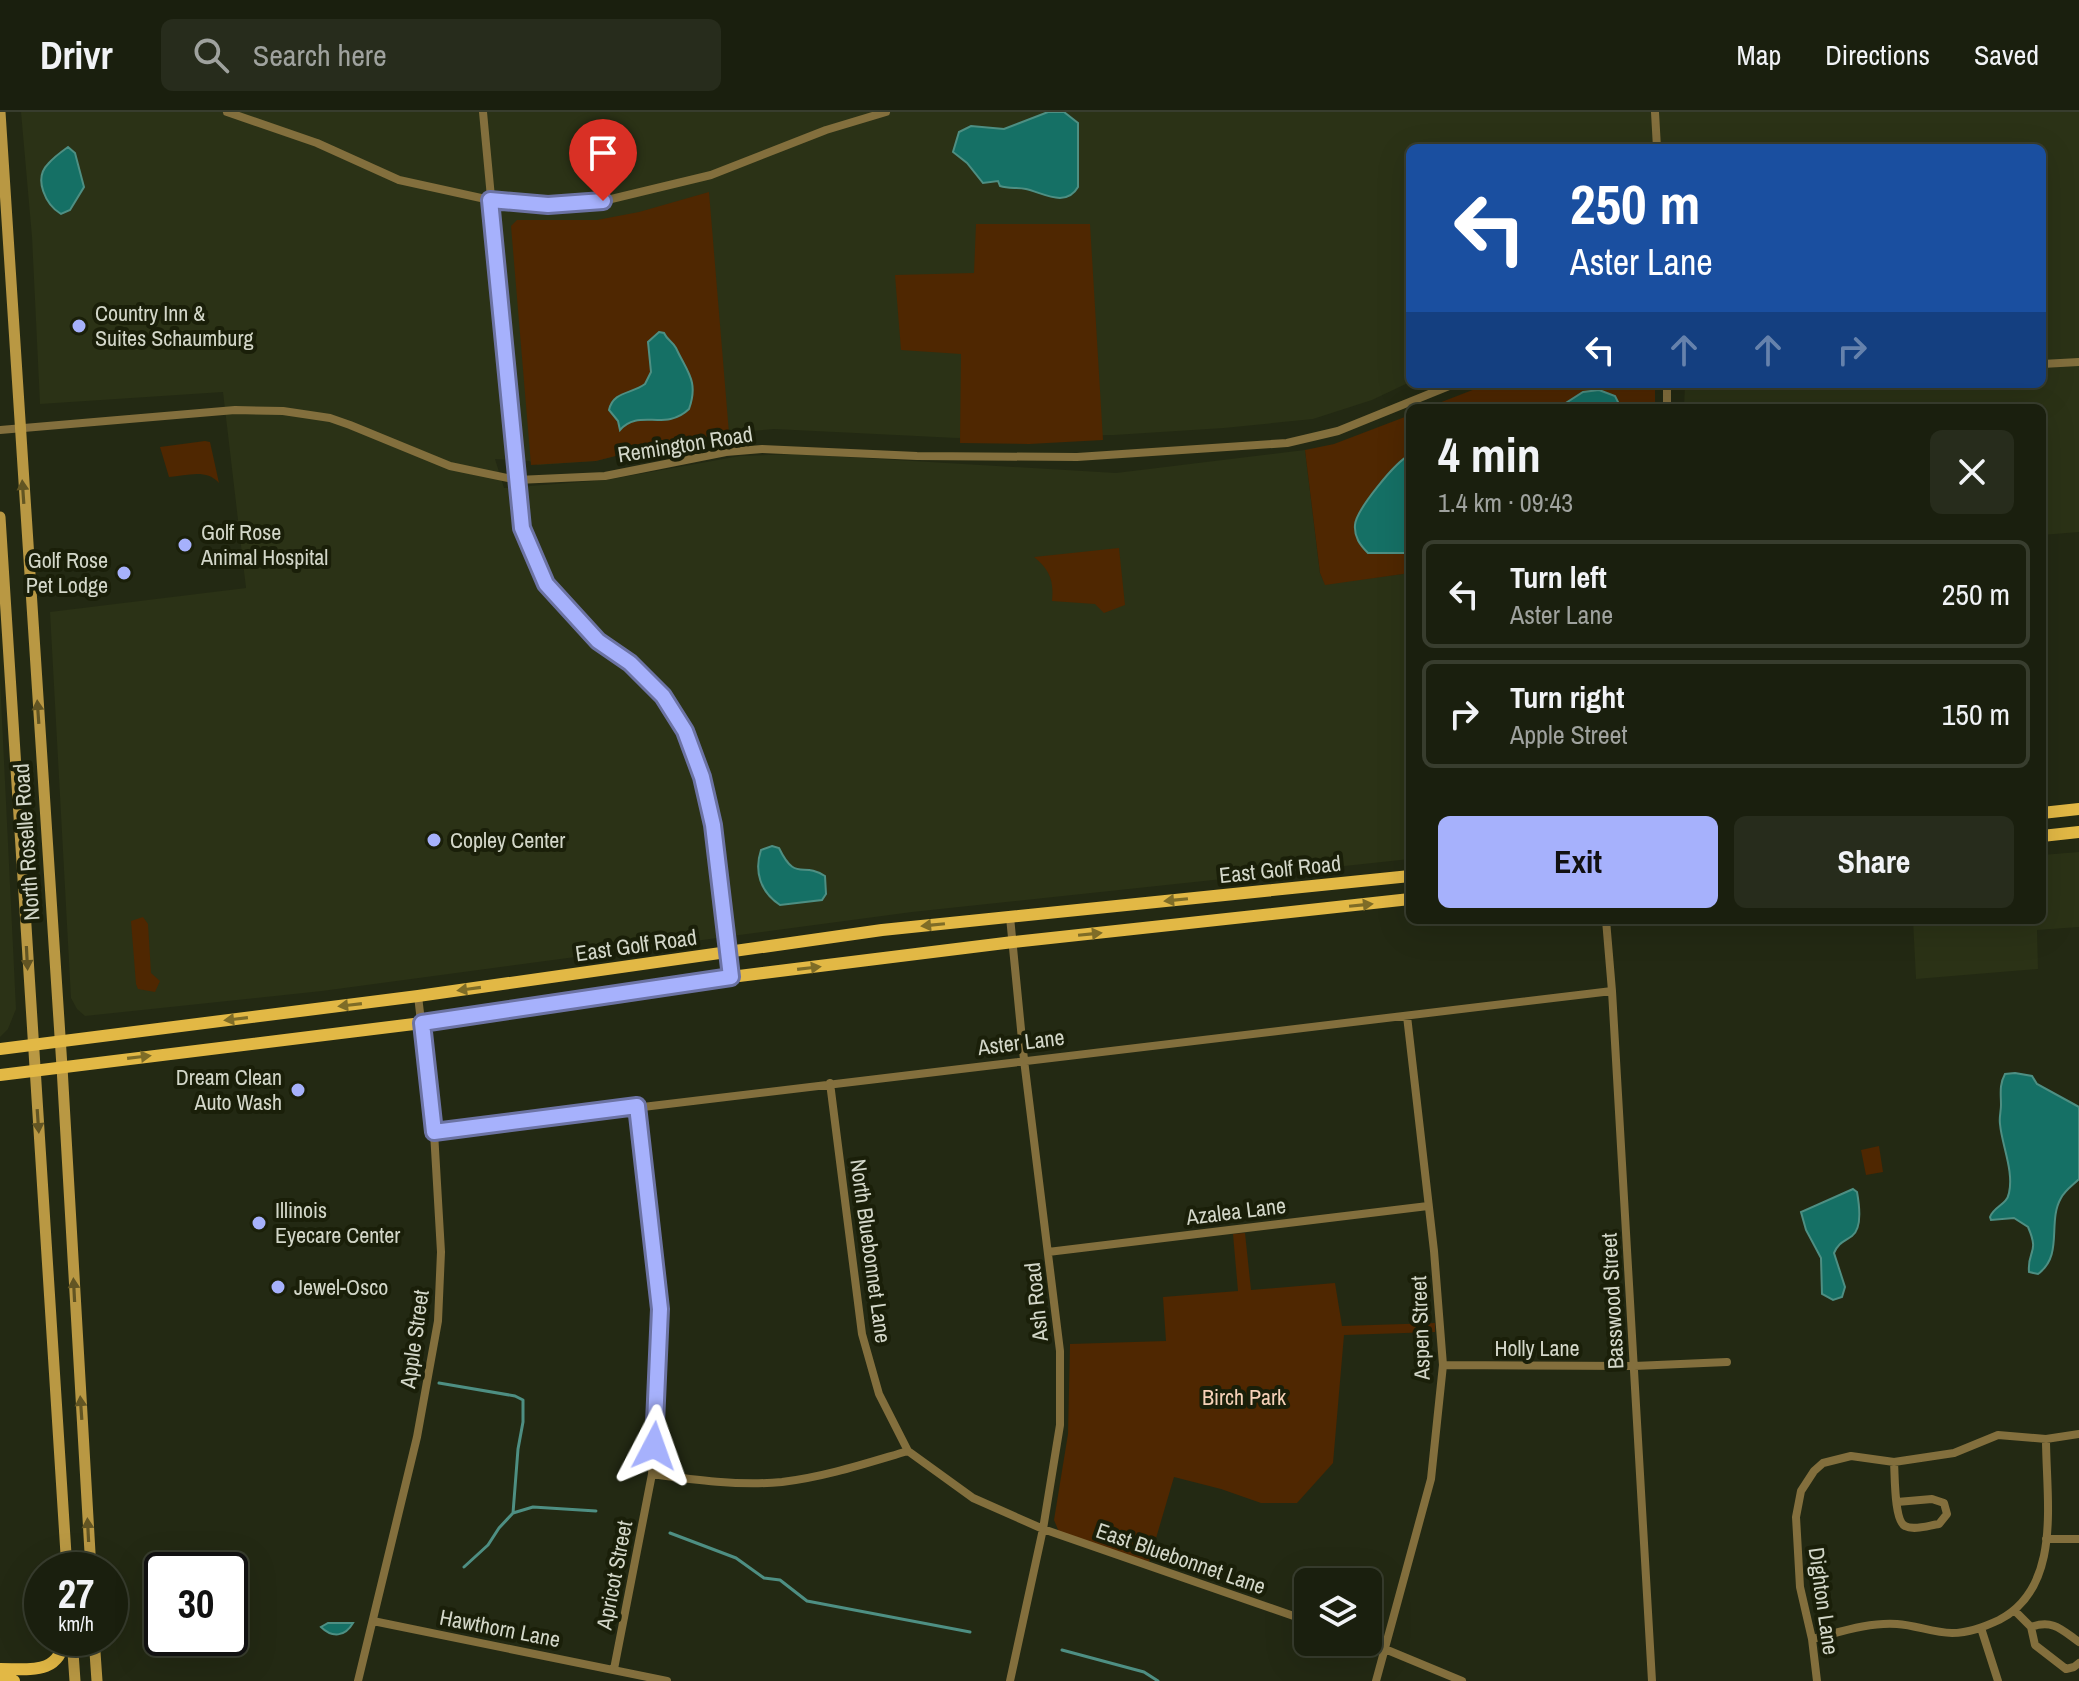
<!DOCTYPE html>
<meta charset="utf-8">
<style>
:root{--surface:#1a1f0e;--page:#272c1c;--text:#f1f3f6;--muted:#9fa29e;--line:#383d2e;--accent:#a6b1fc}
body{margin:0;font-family:"Archivo Narrow",sans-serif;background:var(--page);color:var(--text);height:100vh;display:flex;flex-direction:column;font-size:30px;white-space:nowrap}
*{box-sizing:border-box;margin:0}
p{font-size:26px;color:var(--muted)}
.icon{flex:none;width:44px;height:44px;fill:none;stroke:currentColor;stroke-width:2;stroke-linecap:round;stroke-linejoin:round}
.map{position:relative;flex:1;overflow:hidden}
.details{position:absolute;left:1406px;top:292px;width:640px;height:520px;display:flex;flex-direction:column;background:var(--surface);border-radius:12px;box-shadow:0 8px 32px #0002,0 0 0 2px var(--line)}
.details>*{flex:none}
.banner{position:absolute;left:1406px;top:32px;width:640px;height:244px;border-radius:12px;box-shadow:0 8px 32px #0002,0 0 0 2px var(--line);background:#1a4fa0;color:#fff;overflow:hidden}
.controls{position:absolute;left:1294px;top:1456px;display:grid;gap:16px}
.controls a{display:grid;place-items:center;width:88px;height:88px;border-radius:12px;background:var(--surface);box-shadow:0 8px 32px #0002,0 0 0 2px var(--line);font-size:40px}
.speed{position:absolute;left:24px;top:1440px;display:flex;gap:16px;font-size:40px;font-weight:700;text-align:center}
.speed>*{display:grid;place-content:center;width:104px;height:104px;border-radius:50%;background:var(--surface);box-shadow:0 8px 32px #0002,0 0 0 2px var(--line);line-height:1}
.speed small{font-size:20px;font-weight:400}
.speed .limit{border:4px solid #111;border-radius:12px;background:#fff;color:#111}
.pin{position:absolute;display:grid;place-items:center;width:68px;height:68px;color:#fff;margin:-82px -34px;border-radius:50% 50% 50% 0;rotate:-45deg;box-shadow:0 0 8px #0007}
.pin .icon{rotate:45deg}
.me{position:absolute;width:88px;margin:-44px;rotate:4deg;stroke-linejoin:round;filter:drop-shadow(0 0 6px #0008)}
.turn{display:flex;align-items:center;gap:28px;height:168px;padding:0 32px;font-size:36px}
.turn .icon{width:104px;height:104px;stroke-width:2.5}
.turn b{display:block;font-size:56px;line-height:68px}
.lanes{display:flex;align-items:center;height:76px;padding:0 32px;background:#0003;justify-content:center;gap:40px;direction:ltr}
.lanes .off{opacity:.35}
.round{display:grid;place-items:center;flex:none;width:84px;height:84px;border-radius:12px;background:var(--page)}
.headline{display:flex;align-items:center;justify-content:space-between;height:136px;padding:0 32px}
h1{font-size:48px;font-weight:700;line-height:60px}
.cta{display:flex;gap:16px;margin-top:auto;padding:16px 32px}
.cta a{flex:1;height:92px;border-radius:12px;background:var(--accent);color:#111;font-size:32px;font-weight:700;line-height:92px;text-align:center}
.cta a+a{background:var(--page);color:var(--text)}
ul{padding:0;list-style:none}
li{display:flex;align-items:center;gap:24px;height:108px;margin:0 16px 12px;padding:0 16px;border:4px solid var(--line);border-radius:12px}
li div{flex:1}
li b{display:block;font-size:30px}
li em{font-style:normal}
header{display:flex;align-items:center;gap:48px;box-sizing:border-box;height:112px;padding:0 40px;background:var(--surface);border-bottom:2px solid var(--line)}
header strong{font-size:38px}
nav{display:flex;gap:44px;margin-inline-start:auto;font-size:28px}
.search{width:560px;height:72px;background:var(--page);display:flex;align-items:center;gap:20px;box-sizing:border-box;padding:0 28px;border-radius:12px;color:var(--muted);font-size:30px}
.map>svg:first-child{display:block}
</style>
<header>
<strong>Drivr</strong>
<div class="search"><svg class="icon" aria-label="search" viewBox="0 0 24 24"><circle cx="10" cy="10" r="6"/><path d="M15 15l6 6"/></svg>Search here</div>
<nav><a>Map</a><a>Directions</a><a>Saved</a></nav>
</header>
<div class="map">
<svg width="2079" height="1569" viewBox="0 0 2079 1569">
<rect width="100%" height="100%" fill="#232913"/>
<path fill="#2b3216" d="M21,0h2058v420l-37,3v-127h-358l1,-24h357v-236h-632v234l-38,18 -59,19 -89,9 -110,7 -157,3 -183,-9 -45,4 -75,13 -58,15 -58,4 -9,-4 -34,-2 9,29 102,-8 134,-24 55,-2 321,19 189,-23 15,123 5,11 85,-11v286l-498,53 -590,79 -237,25 -8,-7 -6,-11 -21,-386 196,-24 -23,-196 -183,12 -8,-167z
M0,566l16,331 -8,20 -8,8z
M2079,740v75l-42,3 1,39 -122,10 -3,-59h129v-65z"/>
<path fill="#4f2701" d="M709,80l20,241 -75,13 -58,15 -65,4 -20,-239 6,-6h80l42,-8z
M976,112h114l13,216 -74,4 -69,-1 1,-89 -60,-4 -6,-75 79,-2z
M1488,272h167v24h-229z
M1410,303v158l-85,12 -5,-12 -15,-123 29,-6z
M205,329l5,1 9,41c-13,-15 -33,-7 -50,-6l-9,-30z
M1119,436l6,57 -21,8 -9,-9 -43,-3c2,-20 -2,-31 -18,-44z
M143,805l5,7 3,49 9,8 -5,11 -17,-3 -2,-5 -5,-63z
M1879,1034l4,26 -17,3 -5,-25z
M1245,1121l6,57 84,-7 7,43 93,-3v9l-91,3 -11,128 -36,40h-36l-40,-14 -47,-12 -25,85 -90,-30 -5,-12 14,-86 2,-90 96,-3 -3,-44 75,-6 -5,-57z"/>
<path fill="#157065" stroke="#4e8f83" stroke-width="2" d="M1048,0h16l14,11v64c-12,21 -35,6 -52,2 -9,-2 -17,0 -26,-3l-2,-5 -15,2 -16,-20 -14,-11 6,-20 12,-6 33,3z
M68,35l7,6 9,34 -14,23 -9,4c-15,-9 -28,-35 -13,-50 5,-6 13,-12 20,-17z
M659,220l5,1c3,7 9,9 12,15 11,24 23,33 13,61 -24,23 -50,-1 -69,21l-2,-9 -9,-11c4,-19 23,-16 36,-26l6,-12 -3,-30z
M1599,278l16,6 6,12h-63l25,-16z
M1410,343v98h-42c-8,-8 -14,-16 -13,-28 1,-15 41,-64 55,-70z
M772,734l7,2c17,35 23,13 46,28l1,18 -4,6 -42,5c-20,-13 -26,-34 -19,-55z
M2015,961l17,3 5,8 42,23v72c-6,6 -14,11 -18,19 -14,24 3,57 -23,76l-9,-2c-2,-22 11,-18 -1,-45l-14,-9 -23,2 -1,-3c4,-11 17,-12 19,-24 5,-22 -7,-47 -9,-69 -1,-7 1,-12 1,-19 0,-11 -2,-20 4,-31z
M1853,1077l4,3c2,11 6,36 -5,44 -8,6 -13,6 -18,17l11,34 -3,10 -9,3 -11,-6 -1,-36 -15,-28 -5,-18z
M328,1511h25c-8,14 -21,15 -32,4z"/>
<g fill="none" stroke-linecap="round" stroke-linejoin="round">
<path stroke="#4e8f83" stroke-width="3" d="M439,1271l76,13 8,4v22l-5,27 -5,64
M513,1401l20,-6 63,4
M670,1421l66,25 28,20 16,2 27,21 163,31
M464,1455l24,-22 11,-17 14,-15
M1062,1538l82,22 14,9"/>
<path stroke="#836f3d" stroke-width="8" d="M227,0l90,31 82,37 91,20 58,5 55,-4 108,-26 115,-45 60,-18
M483,0l39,416c16,45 39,83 78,114 22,18 46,32 64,55 59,77 54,189 67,280
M1655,0l2,36
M2042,252l37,-2
M1667,272v24
M0,318l235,-20 48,1 47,7 20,7 100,41 67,14 88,-4 121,-24 36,-3 155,7 160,1 210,-14 51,-12 116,-47
M1010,805l14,143 36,291v74l-17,104 -33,152
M1606,808l6,71 40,690
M830,971l32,251 17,60 29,57 65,47 70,31 265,92
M434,1020l1178,-141
M1048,1140l380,-46
M1443,1253l191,1 93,-4
M1894,1350c1,13 0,59 11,64 9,5 25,-1 34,-2l8,-10 -3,-11 -12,-4 -35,3
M652,1362c43,6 87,12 130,8 43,-5 85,-19 126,-31
M2046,1427h33
M2015,1499l16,16 4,18 31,24 8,-2 5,-4
M373,1509l294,60
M2031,1515c22,-8 31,3 48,15
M1981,1516l17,53
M1812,1527c28,-7 57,-17 85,-15 19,1 36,9 55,9 17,0 32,-6 47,-13 64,-33 47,-121 47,-181
M1368,1530l94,39
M614,1557l38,-195 7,-113 1,-52 -23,-203
M358,1569l59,-244 21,-116 3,-69 -7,-120 -16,-136
M1376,1569l55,-202 12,-114 -9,-114 -27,-235
M1817,1569l-5,-42 -12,-52 -4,-70 5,-26 13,-20 9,-8 28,-7 43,6 60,-9 44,-18 48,4 33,-5"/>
<path stroke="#b99843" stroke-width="11" d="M0,0l62,955 29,503
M0,405l67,1053
M72,1526l3,43
M94,1526l3,43"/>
<path stroke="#e2b845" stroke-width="12" d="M2042,701l37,-4
M2042,724l37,-4
M0,937l418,-53 464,-66 528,-54
M0,963l422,-52 309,-46 282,-35 397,-43
M0,1557c31,0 59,6 65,-31
M0,1565l14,4"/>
</g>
<defs><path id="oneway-solid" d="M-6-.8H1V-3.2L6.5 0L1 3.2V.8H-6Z" transform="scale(2)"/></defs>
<g fill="#625523">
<use href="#oneway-solid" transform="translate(23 380) rotate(-94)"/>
<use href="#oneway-solid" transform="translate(38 600) rotate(-94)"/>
<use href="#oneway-solid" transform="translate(27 846) rotate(87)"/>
<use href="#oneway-solid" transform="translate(38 1009) rotate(86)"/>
<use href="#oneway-solid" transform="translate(74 1178) rotate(-93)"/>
<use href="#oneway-solid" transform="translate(81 1296) rotate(-94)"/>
<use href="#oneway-solid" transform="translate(88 1418) rotate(-93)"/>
</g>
<g fill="#7e6c27">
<use href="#oneway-solid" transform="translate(1176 788) rotate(174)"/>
<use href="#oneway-solid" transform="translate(1361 793) rotate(-6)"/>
<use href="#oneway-solid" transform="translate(933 813) rotate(174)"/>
<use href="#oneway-solid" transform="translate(1090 822) rotate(-6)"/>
<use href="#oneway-solid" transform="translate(809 856) rotate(-7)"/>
<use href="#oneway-solid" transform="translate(469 877) rotate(172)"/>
<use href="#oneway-solid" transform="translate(350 893) rotate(173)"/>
<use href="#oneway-solid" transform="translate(236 907) rotate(173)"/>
<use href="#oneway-solid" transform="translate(139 945) rotate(-7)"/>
</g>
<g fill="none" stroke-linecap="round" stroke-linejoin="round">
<g stroke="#6c73a4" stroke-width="20">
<path id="route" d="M603,89l-55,4 -58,-5 32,328 24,56 52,57 32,22 33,33 22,35 17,46 11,48 18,152 -309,46 12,109 203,-26 23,203 -6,137"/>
</g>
<use href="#route" stroke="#a6b1fc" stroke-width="14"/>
</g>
<g fill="#a6b1fc" stroke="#1a1f09" stroke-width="3">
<circle cx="79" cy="214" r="8"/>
<circle cx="185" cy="433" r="8"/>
<circle cx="124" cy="461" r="8"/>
<circle cx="434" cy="728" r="8"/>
<circle cx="298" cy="978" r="8"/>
<circle cx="259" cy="1111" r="8"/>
<circle cx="278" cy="1175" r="8"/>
</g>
<g text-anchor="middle" stroke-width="8" stroke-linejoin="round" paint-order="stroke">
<g font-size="22" fill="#d3d7c9" stroke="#1a1f09" text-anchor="start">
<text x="95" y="209">Country Inn &amp;<tspan x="95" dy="25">Suites Schaumburg</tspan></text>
<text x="201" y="428">Golf Rose<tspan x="201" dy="25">Animal Hospital</tspan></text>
<text x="108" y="456" text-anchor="end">Golf Rose<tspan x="108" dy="25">Pet Lodge</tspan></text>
<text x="450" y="736">Copley Center</text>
<text x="282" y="973" text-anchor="end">Dream Clean<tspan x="282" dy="25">Auto Wash</tspan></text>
<text x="275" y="1106">Illinois<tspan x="275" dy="25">Eyecare Center</tspan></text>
<text x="294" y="1183">Jewel-Osco</text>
</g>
<g font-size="22" fill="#d3d7c9" stroke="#1a1f09">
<text transform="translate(685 332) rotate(-9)" y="8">Remington Road</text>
<text transform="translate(26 730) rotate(-94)" y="8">North Roselle Road</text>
<text transform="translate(1280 757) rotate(-6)" y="8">East Golf Road</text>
<text transform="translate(636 833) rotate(-8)" y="8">East Golf Road</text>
<text transform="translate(1021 930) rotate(-7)" y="8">Aster Lane</text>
<text transform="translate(1236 1099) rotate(-7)" y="8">Azalea Lane</text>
<text transform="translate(871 1139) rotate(82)" y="8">North Bluebonnet Lane</text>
<text transform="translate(1612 1189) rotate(-93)" y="8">Basswood Street</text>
<text transform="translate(1036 1190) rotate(-96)" y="8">Ash Road</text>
<text transform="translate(1420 1216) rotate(-92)" y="8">Aspen Street</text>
<text transform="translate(414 1227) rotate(-82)" y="8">Apple Street</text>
<text x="1537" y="1244">Holly Lane</text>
<text transform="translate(1181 1446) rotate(19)" y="8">East Bluebonnet Lane</text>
<text transform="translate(614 1463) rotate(-79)" y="8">Apricot Street</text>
<text transform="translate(1824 1489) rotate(82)" y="8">Dighton Lane</text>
<text transform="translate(500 1516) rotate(11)" y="8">Hawthorn Lane</text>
</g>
<g font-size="22" fill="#f6d1b8" stroke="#1a1f09">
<text x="1244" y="1293">Birch Park</text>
</g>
</g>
</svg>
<div class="controls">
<a><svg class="icon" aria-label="layers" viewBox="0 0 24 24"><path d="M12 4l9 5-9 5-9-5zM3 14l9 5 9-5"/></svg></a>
</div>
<div class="speed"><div>27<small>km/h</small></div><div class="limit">30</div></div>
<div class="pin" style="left:603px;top:89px;background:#d93025"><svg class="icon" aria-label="arrive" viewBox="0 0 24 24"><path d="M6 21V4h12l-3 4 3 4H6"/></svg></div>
<svg class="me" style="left:654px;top:1334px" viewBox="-20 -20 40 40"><path d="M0-17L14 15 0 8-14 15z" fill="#a6b1fc" stroke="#fff" stroke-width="4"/></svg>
<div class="banner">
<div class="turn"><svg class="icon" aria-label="left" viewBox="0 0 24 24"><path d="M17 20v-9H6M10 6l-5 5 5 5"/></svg><div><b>250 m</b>Aster Lane</div></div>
<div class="lanes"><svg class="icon" aria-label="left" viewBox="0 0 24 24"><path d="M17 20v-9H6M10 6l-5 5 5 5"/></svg><svg class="icon off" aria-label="ahead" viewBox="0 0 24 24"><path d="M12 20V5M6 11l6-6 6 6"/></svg><svg class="icon off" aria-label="ahead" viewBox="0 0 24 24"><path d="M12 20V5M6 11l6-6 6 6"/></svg><svg class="icon off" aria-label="right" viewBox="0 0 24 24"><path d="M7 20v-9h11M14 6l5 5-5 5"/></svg></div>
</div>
<section class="details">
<div class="headline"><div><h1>4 min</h1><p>1.4 km · 09:43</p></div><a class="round"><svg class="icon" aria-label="close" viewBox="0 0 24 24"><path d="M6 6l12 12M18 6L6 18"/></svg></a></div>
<ul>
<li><svg class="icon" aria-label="left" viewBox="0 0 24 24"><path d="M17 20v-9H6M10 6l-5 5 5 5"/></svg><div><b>Turn left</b><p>Aster Lane</p></div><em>250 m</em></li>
<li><svg class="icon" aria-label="right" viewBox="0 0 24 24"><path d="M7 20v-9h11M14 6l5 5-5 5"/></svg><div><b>Turn right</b><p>Apple Street</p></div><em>150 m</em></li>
</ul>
<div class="cta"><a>Exit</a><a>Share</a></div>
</section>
</div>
